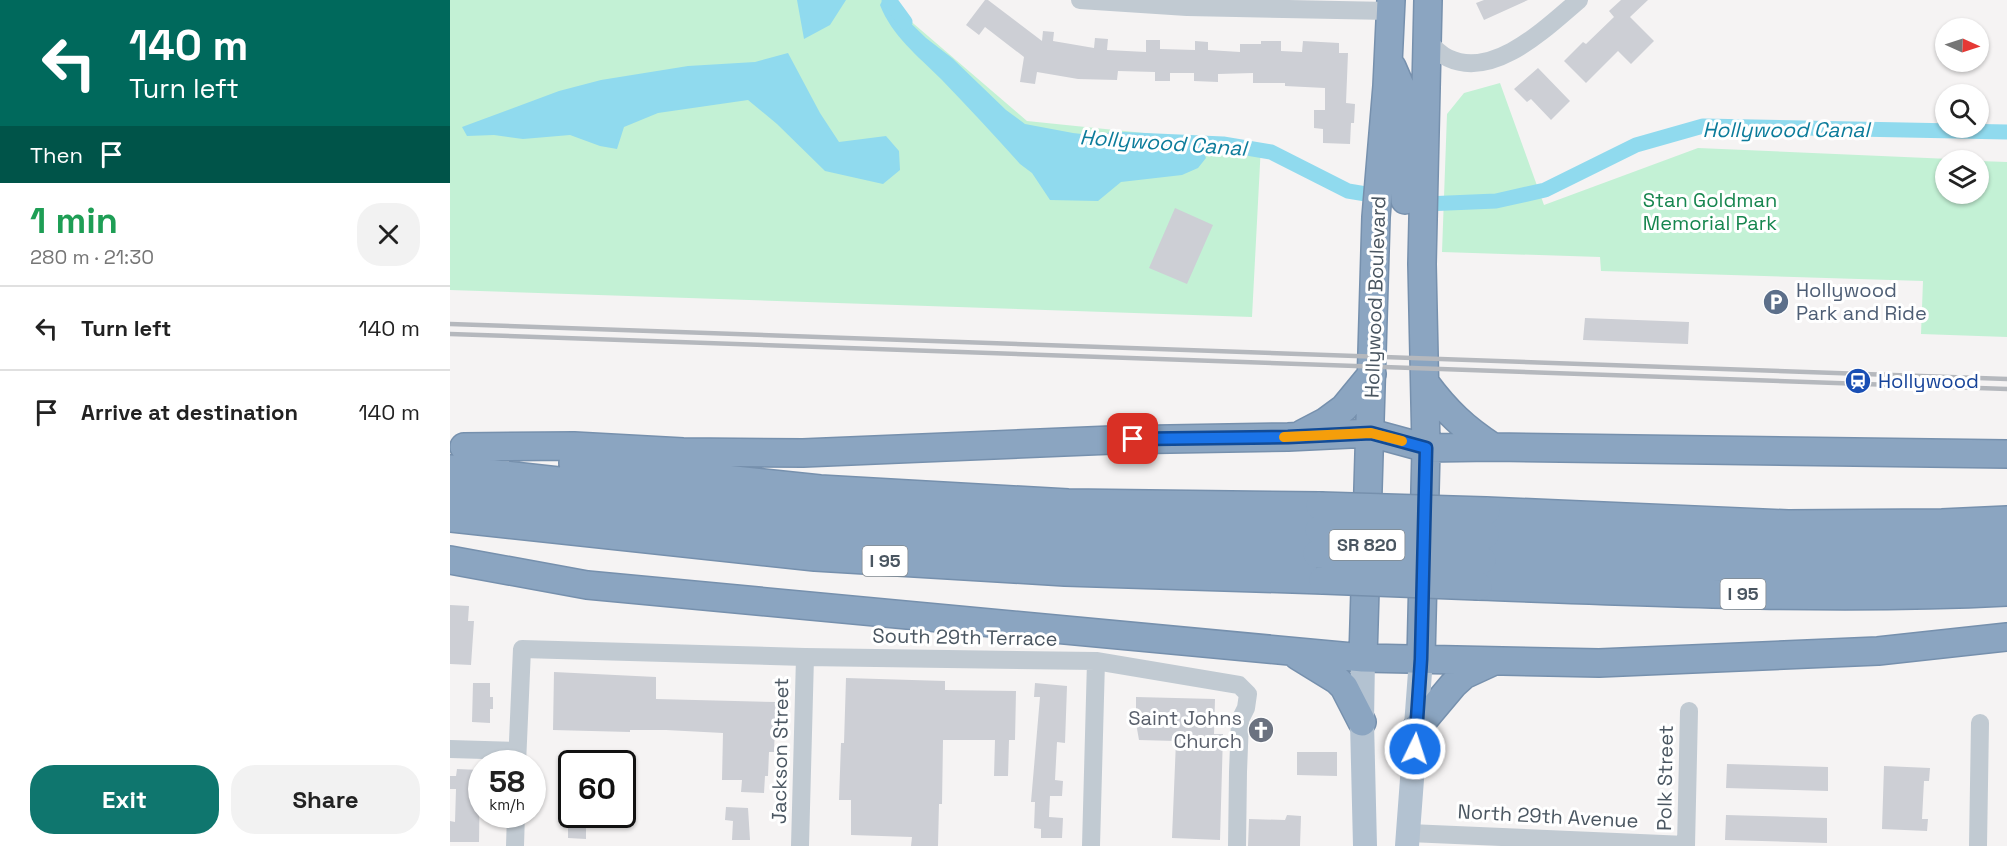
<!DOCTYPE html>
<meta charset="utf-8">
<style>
:root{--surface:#fff;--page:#f2f2f2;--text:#222;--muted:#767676;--line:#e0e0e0;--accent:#0f766e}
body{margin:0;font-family:"Space Grotesk",sans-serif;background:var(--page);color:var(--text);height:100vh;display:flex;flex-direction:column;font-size:22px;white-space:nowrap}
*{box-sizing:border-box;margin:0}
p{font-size:20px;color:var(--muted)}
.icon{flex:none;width:33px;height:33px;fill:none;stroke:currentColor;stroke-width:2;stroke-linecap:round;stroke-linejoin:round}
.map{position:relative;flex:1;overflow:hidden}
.details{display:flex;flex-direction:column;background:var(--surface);width:450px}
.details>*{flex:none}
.hud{background:#00695c;color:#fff;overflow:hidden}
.needle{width:39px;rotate:93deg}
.fabs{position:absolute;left:1485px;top:18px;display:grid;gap:12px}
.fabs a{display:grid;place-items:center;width:54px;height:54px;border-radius:50%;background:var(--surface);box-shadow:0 2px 4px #0004;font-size:30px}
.speed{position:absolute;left:18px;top:750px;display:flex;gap:12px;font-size:30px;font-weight:700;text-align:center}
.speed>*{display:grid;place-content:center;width:78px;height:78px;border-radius:50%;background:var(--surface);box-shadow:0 2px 4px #0004;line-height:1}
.speed small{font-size:15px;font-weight:400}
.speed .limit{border:3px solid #111;border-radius:9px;background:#fff;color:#111}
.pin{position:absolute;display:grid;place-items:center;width:51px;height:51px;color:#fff;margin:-26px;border-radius:12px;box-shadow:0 3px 9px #0006}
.me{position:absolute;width:66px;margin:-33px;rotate:4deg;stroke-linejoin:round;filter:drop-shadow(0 0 4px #0008)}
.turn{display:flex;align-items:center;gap:21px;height:126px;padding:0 30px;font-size:27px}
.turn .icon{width:78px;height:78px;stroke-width:2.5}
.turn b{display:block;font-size:42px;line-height:51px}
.then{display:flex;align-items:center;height:57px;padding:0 30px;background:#0003;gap:12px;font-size:22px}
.round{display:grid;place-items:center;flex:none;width:63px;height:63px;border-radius:24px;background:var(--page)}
.summary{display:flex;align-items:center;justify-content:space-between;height:102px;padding:0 30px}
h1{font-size:36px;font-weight:600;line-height:45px;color:#1e9e55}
.cta{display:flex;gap:12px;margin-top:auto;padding:12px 30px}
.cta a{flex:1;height:69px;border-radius:24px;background:var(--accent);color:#fff;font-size:24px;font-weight:600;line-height:69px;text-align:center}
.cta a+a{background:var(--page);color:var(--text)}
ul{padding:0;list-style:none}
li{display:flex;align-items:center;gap:18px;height:84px;padding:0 30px;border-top:2px solid var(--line)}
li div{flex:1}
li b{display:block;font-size:22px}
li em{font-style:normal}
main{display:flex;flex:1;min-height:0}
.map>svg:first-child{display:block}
</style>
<main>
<section class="details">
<div class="hud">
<div class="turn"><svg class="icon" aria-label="left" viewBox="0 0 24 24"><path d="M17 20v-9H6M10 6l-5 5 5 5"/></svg><div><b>140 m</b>Turn left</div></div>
<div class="then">Then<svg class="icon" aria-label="arrive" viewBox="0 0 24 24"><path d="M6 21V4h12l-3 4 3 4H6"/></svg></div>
</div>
<div class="summary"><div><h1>1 min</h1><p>280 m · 21:30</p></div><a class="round"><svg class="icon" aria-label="close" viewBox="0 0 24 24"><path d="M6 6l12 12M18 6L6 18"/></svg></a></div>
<ul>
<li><svg class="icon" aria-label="left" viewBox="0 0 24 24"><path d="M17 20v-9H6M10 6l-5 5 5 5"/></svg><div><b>Turn left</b></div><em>140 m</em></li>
<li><svg class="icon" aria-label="arrive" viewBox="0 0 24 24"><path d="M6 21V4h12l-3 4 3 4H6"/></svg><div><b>Arrive at destination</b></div><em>140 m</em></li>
</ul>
<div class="cta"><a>Exit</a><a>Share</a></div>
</section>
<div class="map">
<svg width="1557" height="846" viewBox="0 0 1557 846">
<rect width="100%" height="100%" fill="#f5f3f3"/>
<path fill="#c3f1d5" d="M0,0h436l141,121 234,24 -9,172 -802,-27z
M1050,83l44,122 154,-57 275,12h-27v34h32l1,-33 28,1v175l-86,-3 2,-53 -322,-10 -1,-14 -158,-5 5,-138 17,-21z"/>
<path fill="#90daee" d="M347,0h49l-16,25 -26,14z
M432,1h6l38,37 26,20 54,52 19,14 48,9 129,15 4,10 -8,10 -16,7 -61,7 -23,19 -48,-1 -18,-27 -12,-9c-26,-29 -52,-57 -79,-85 -23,-23 -49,-43 -61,-74z
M338,53l32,60 19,29 47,-6 13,15 1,19 -17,14 -58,-13 -48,-47 -29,-24 -90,13 -34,14 -7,22 -17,-3 -30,-11 -47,4 -29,-4 -27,1 -5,-9 97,-36 42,-11 87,-14 67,-4z"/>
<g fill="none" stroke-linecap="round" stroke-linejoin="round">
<path stroke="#90daee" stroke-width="15" d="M439,0l16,22
M662,139l111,5 48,8 77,39 36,6
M966,202l9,2 71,-3 49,-11 91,-45 67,-19 304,6"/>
</g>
<path fill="#cdcfd5" d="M535,0h3l54,41 1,-10 11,1 -1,9 41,7 1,-10 13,1 -1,11 39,2v-12h14v9l35,1v-9l13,1v8l32,2v-8h21v-3h20v10l21,1 1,-11 36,2v10h9l-2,50 9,1 -1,19h-3l-1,21 -27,-1v-14l-9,-1v-18h11v-22l-40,-2v-3h-32v-10l-35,1v8l-24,-1v-8h-24v8h-15v-9l-37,-1 -1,9 -39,-1 -41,-7 -2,12 -15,-2 4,-25 -39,-30 -6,8 -13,-10z
M1034,0h44l-44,20 -8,-17z
M1171,0h27l-18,17 24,24 -23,23 -13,-13 -32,32 -22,-22 19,-19 3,2 28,-27 -5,-6z
M1088,68l32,33 -19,19 -20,-21 -4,3 -13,-13z
M725,208l38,17 -26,59 -38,-16z
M1135,318l104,4 -1,22 -105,-4z
M0,605l19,1 -1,15h6l-3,44 -21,-1z
M104,672l102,5v22l120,3 -2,50h-5l-1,24h-3l-1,17 -23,-1 1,-12h-20l1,-47 -57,-3h-36v2l-77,-2z
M396,678l99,3v9l71,1 -1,49h-6l-1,36h-14l1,-36h-52l-1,64h-3l-1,42h-27l1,-9 -61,-2v-35h-12l2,-57h3z
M23,683h17v14h3v12h-3v14l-18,-1z
M585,683l32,3 -2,57 -8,-1 -2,38 8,1 -1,15h-12l-1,21 14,1 -1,20h-21v-9l-7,-1 1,-26h-4l9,-105h-6z
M686,697l79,2 -1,35h9l-3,106 -48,-2 4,-97 -37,-1 -3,-17z
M847,752h40v24l-40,-1z
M1277,764l101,3v24l-102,-3z
M1434,766l46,2 -1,13h-5l-2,38h6l-1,12 -45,-2z
M7,769l23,1 -1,72h-29v-21l5,1 1,-33h-6v-13h6z
M276,807l22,1 2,32h-18l1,-19 -8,-1z
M113,814h43l-1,12 -19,-1v14l-18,-1v-14h-5z
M837,815l14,1 -1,30h-52l1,-27 36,1z
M1276,815l101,3v25l-102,-3z"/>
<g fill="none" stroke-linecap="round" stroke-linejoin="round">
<g stroke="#7690ad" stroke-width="30">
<path id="highway" d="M942,67l13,30v103
M976,384c20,27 39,45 67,63
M852,434l23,-12 19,-14 28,-34
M14,447l110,-1 109,6 120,1 309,-13 176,-3 83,-4 55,15 67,-1 514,7
M123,463l247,26 248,14 252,3
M0,469l346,38 298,17 225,6
M0,495l372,39 336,16 159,4
M1036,511l302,13 154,-1 65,-3
M0,518l365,39 250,15 258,8
M1035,535l328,12 194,-6
M0,560l137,25 776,73 236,5 279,-12 129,-14
M1032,560c175,5 350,13 525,8
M1028,586c176,6 353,15 529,6
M848,656l39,24 7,7 18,35
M913,658l13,-441 11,-131 4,-86
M971,659l5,-211 -4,-184 6,-264
M966,729l37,-44 11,-10 26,-12"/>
</g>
<path stroke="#c1cad2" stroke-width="18" d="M630,0l107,7 203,4
M977,40c6,7 13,14 21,18 46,22 99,-31 131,-58
M0,749l67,2
M67,764l5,-115 283,8 291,4 143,24 9,9 -2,14 -6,12 -2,52 -1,74
M959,833l277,12
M65,846l1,-32
M350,846l5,-189
M641,846l5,-185
M1236,846l3,-135
M1528,846l2,-123"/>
<path stroke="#b3c2d1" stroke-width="24" d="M913,658l-1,64 3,124
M957,846l14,-187"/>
<use href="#highway" stroke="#8ba5c1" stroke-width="27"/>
<path stroke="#b5b8bd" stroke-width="4.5" d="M0,324l1557,55
M0,334l1557,55"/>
<g stroke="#7690ad" stroke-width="30" stroke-linecap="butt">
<path id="highway-bridge" d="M870,506l166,5
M869,530l166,5
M867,554l165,6
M873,580l155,6"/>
</g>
<use href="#highway-bridge" stroke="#8ba5c1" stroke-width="27"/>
</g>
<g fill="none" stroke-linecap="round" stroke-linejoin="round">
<g stroke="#114b97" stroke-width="15">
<path id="route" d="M683,439l155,-2 83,-4 55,15 -5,211 -6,90"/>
</g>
<use href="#route" stroke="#1a73e8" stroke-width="10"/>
<path stroke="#f59e0b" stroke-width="10" d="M834,437l87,-4 31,8"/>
</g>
<defs>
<g id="parking-disc" transform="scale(1.35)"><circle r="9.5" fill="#5c6f8a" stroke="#fff"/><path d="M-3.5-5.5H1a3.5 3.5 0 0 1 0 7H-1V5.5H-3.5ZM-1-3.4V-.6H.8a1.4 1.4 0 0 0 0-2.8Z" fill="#fff"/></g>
<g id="station-disc" transform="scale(1.35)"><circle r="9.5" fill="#1a4fb4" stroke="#fff"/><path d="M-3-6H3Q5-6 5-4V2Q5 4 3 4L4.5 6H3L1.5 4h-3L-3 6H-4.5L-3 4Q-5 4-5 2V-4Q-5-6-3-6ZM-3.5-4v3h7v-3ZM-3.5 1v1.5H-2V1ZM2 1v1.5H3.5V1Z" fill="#fff"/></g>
<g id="church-disc" transform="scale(1.35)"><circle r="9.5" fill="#6b7280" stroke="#fff"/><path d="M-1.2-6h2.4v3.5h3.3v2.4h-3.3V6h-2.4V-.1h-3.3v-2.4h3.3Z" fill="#fff"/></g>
</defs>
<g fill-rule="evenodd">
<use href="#parking-disc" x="1326" y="302"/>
<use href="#station-disc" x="1408" y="381"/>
<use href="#church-disc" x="811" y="730"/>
</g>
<g text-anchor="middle" stroke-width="6" stroke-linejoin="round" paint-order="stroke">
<g fill="#fff" stroke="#808990" stroke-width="1.5">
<rect x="879.5" y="530" width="75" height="30" rx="4.5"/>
<rect x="412.5" y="546" width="45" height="30" rx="4.5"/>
<rect x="1270.5" y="579" width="45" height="30" rx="4.5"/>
</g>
<g font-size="18" font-weight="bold" fill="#4a5661">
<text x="917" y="551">SR 820</text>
<text x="435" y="567">I 95</text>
<text x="1293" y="600">I 95</text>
</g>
<g font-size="20" fill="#17864f" stroke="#fff">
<text x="1260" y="207">Stan Goldman<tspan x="1260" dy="23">Memorial Park</tspan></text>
</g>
<g font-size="20" fill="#4e5e75" stroke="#fff" text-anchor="start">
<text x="1346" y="297">Hollywood<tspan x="1346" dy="23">Park and Ride</tspan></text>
</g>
<g font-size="20" fill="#4a5661" stroke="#fff">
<text transform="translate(925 297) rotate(-88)" y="7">Hollywood Boulevard</text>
<text transform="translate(515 637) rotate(1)" y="7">South 29th Terrace</text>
<text transform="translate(330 751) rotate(-89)" y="7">Jackson Street</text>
<text transform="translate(1215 778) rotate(-89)" y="7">Polk Street</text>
<text transform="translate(1098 816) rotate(3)" y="7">North 29th Avenue</text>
</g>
<g font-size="20" fill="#164399" stroke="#fff" text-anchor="start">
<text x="1428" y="388">Hollywood</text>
</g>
<g font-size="20" fill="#5b616d" stroke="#fff" text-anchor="end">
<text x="792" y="725">Saint Johns<tspan x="792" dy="23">Church</tspan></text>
</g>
<g font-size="21" font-style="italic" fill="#0c7c9b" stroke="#fff">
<text x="1336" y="137">Hollywood Canal</text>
<text transform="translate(713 143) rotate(4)" y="7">Hollywood Canal</text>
</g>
</g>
</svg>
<div class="fabs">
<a><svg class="needle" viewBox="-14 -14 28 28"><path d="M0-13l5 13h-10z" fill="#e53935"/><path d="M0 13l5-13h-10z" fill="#767676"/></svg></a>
<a><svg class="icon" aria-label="search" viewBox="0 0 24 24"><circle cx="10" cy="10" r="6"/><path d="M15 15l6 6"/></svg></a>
<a><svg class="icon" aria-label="layers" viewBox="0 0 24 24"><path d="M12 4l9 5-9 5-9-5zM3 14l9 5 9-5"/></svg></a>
</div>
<div class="speed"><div>58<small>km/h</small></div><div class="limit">60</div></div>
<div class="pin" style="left:683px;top:439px;background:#d93025"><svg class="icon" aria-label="arrive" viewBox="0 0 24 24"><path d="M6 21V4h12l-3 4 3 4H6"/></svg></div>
<svg class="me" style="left:965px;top:749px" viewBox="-20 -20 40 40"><circle r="17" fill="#1a73e8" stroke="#fff" stroke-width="3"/><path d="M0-11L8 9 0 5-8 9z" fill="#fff"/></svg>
</div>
</main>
